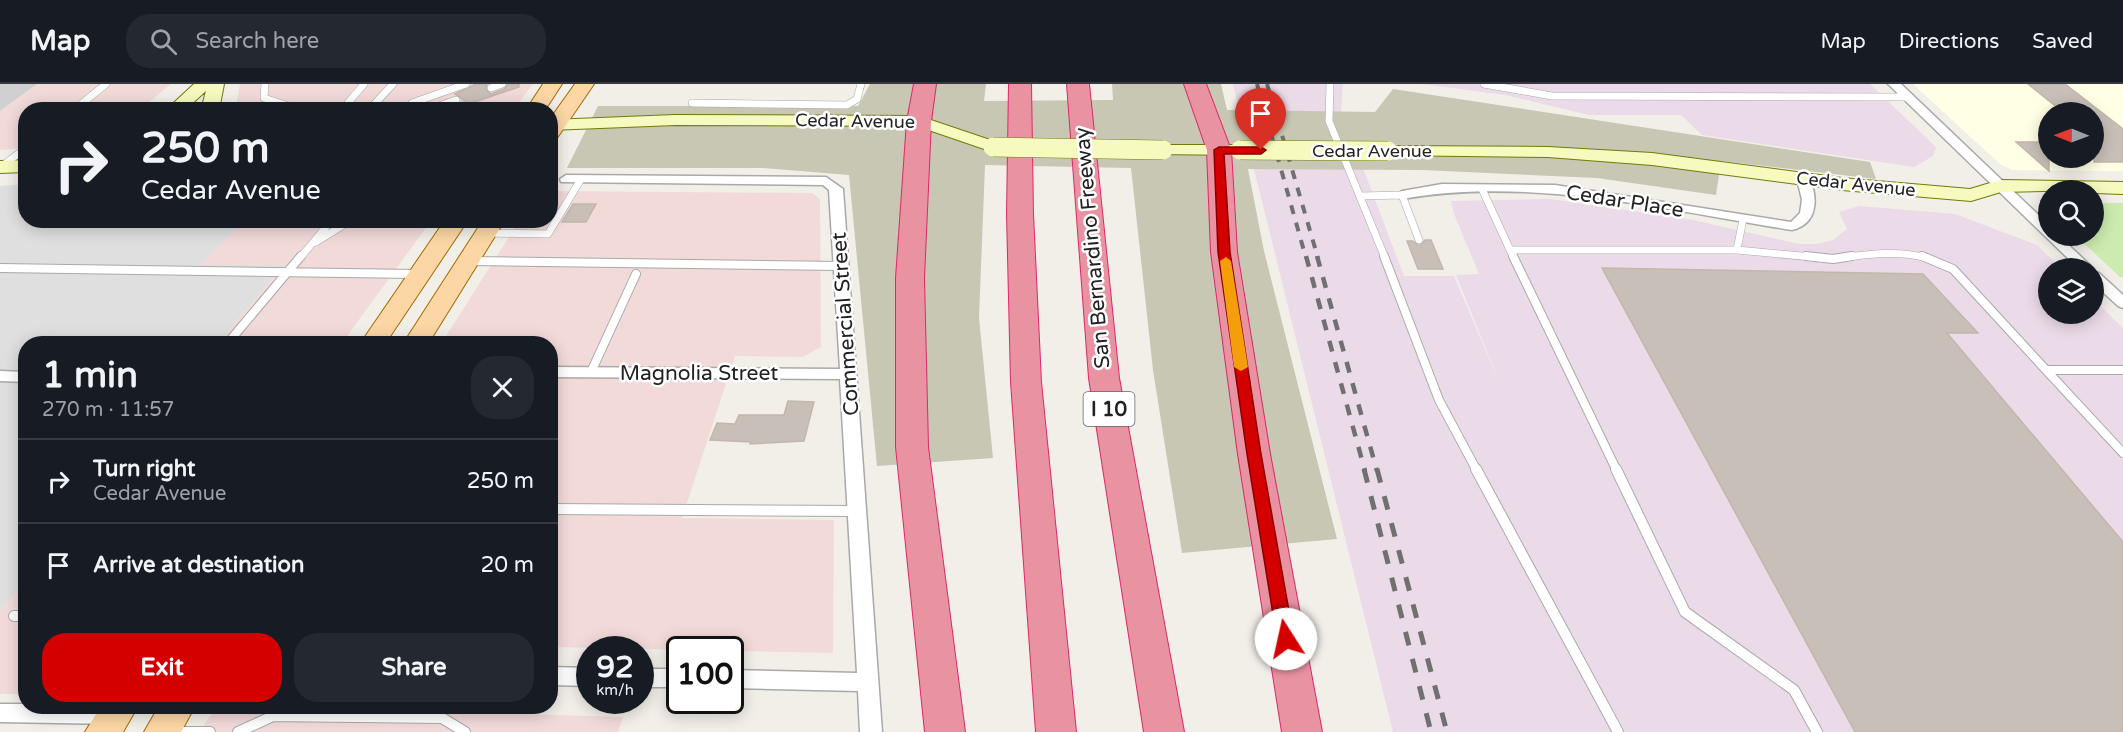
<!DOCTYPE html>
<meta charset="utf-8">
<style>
:root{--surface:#171b24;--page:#242831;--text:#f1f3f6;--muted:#9ea1a6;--line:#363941;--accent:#d40000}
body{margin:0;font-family:"Varela Round",sans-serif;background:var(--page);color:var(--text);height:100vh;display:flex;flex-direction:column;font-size:22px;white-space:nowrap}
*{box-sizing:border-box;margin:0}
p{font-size:20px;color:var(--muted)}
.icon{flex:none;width:33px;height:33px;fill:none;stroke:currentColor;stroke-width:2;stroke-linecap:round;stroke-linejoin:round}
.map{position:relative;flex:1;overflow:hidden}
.drawer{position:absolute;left:18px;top:252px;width:540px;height:378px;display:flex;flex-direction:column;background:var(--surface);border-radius:24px;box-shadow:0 3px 15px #0003}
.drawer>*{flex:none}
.banner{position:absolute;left:18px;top:18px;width:540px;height:126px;border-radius:24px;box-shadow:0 3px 15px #0003;background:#171b24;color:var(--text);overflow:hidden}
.needle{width:39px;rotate:271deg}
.controls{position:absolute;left:2038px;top:18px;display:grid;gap:12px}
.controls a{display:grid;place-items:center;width:66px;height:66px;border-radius:50%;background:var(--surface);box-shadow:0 3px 15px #0003;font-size:30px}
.speed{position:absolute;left:576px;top:552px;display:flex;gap:12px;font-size:30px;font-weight:700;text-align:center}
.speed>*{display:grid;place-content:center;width:78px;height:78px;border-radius:50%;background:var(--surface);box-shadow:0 3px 15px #0003;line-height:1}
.speed small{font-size:15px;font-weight:400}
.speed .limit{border:3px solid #111;border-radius:9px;background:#fff;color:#111}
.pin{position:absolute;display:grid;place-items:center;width:51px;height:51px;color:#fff;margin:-62px -26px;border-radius:50% 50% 50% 0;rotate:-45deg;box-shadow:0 0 6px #0007}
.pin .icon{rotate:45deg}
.me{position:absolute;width:66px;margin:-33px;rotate:350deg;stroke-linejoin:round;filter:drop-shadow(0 0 4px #0008)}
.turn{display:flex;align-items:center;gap:21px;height:126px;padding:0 24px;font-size:27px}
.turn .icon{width:78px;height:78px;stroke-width:2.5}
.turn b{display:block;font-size:42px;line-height:51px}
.round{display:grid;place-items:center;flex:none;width:63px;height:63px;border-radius:24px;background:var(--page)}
.headline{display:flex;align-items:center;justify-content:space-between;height:102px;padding:0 24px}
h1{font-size:36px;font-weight:800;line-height:45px}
.cta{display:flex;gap:12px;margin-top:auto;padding:12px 24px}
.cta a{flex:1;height:69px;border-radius:24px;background:var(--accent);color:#fff;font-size:24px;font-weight:800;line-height:69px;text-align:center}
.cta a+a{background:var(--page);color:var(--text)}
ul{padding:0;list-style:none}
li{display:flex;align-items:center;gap:18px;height:84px;padding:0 24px;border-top:2px solid var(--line)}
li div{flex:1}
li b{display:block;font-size:22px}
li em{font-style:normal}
header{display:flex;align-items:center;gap:36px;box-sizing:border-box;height:84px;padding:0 30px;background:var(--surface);border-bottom:2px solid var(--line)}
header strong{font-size:28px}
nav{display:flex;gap:33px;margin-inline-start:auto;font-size:21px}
.search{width:420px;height:54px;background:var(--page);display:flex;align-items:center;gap:15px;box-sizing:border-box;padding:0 21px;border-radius:24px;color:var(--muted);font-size:22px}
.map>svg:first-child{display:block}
</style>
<header>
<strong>Map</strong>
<div class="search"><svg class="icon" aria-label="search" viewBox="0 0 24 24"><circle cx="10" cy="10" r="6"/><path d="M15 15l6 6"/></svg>Search here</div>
<nav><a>Map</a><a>Directions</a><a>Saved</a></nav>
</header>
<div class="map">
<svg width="2123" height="648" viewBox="0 0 2123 648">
<rect width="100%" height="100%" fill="#f2efe9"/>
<path fill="#e0dfdf" d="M25,100l1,36 218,1 -43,44h83l-66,78 -192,1 -1,238 -25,29v-425z"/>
<path fill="#f2dad9" d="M37,0h134l-30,25 -115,1 -1,38 -25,2v-39z
M240,0h293l-19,25 -274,1 -4,-5z
M551,107l261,2 8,6 1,148 -18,10 -68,-1 -53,162 152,2 -1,133 -282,-6 -1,-303h-109l78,-123 31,-1z
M244,137h187l-89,122h-124l66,-78h-84z
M25,498v112h-25v-83z
M222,622h220l52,7 129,4 -5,15h-419l11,-16z"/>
<path fill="#ebdbe8" d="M1233,0h110l-2,26 63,166h50l48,113 -46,-114 23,-1 -25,-60 -3,-13 99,-2 139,20 110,25h18l16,-4 14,-11 -8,-17 20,-6 96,8 82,31 24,23h-12v46h45v-14l29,28v404h-730z
M1422,0h448l66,63 -3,9 -19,11 -212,-32 -21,-20h-92l-84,-20z"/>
<path fill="#ffffe5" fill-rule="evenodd" d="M1913,0h210v87l-111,-1 -12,-6zM2049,28h45v46h-45z"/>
<path fill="#d0d0d0" d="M0,0h37l-37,27z"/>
<path fill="#c7c7b4" d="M870,0h116l-2,17 129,-1 -1,-16h109l6,26 148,2 18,-23 477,73 6,17 -155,-18 -5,34 -119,-17 -175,-8 -174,-1 16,82 73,288 -155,14 -29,-183 -22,-202 -146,-3 -6,153 14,140 -116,8 -28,-291 -86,-7h-196l31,-62h260z"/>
<path fill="#cdebb0" d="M2094,119h29v74h-3l-44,-41h18z"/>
<path fill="#c7bfb8" stroke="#c4b6ab" stroke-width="1.5" d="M476,0h11l-1,5 5,5 13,-5 4,-5h11v3l-50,17 -14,-10z
M2028,0h37l58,45v33h-29v-20h6l-6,-5v-25h-31z
M2016,58h33v29z
M573,120h23l-10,18h-24z
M1425,156h6l12,29h-25l-11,-28h6l6,5z
M1602,184l321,6 55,59h-31l176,209v190h-268z
M788,317l26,1 -10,39 -54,3 1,-2 -41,-2 7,-17 18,1 4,-9h45z"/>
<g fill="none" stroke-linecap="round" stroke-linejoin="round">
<g stroke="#a9a9a9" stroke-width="8">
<path id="service-far2" d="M265,0l-1,14 37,12
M1330,0l-1,37 56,137
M1484,0l68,12 356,1
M491,4l11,-4
M412,19l54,-19
M692,19l155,2 10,-6 4,-15
M449,22l14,-1
M74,26l32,-26
M342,26l22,-26
M369,26l24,-26
M371,26l68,-4 17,-6
M1,83l25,-19
M1482,105l28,61h227
M1361,112l41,-1 17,45
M1743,135l-6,31 85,8
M486,149l62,1 33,-55
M316,158l35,-22
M1510,166l4,8
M300,174l32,-38
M1840,174c29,-4 59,-8 87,0"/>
</g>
<g stroke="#a9a9a9" stroke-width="10">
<path id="service-far1" d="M1384,172l55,144 38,71
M1513,172l104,215
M1806,172l27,3 19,-3
M1922,172l31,13 93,101h77
M470,177l371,5
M0,184l417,6
M227,260l74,-88
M2046,286l77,83
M591,288l45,-98"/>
</g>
<g stroke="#a9a9a9" stroke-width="12">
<path id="service" d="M1476,385l142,263
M1616,385l69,143 109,78 23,42
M550,425l307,2
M14,532h12
M172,648h38
M238,648l35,-16 169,2 23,14"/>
</g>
<g stroke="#a9a9a9" stroke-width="3">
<path id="minor" d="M1888,0h13l148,141v11h10l34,32h-15z
M566,91l260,2 17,12 39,543h-22l-2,-41 -128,-3v-18l127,3 -17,-294 -290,-2v-10l290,2 -11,-179 -6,-5 -262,-3 -1,-3z
M1803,91l5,1c11,21 10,48 -16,54 -127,-20 -262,-54 -390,-31l-7,-4 7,-4 40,-7 113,1 236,37 9,-9 2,-13 -5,-21z
M2094,188l5,1 24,22v13l-5,-2 -24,-22z
M0,287l26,1v10l-26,-1z
M550,583l40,1v18l-40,-1z
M640,585h40v18h-40z
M0,620h26v2h91l5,2 4,7 -4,7 -7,2 -115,-2z"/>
</g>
<g stroke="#707d05" stroke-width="2">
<path id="secondary" d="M194,0h30l-5,26h-18l5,-19 -21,19h-19z
M675,31l244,1 80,27 3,4 -3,4 -6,1 -76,-26 -242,-1 -125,5v-10z
M1163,61h75l6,1 3,4 -3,4 -6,1 -81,-1 -3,-4 3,-4z
M1388,62l160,1 104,6 190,25 128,11 30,-9 123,2v12l-29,-1v-3l-93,2 -30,9 -129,-11 -190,-25 -104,-8 -166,-2 -3,-4 3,-4z
M26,76v12l-26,1v-12z"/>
</g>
<g stroke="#a06b00" stroke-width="2">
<path id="primary" d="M543,0h19l-17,26h-19z
M575,0h19l-37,54 -7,2v-21z
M445,136h23l-83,124h-25z
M483,136h22l-77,124h-25z
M101,622h37l-15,26h-38z
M159,622h36l-14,26h-37z"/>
</g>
<g stroke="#dc2a67" stroke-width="2">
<path id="motorway" d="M914,0h22l-5,37 -7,157 4,169 37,285h-40l-29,-285v-169l11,-157z
M1009,0h22l2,130 8,168 35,350h-40l-25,-350 -4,-168z
M1067,0h22l30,294 65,354h-40l-55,-354z
M1184,0h22l25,66 6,102 33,202 52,278h-40l-44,-278 -27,-202 -4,-102z"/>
</g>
<use href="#service-far2" stroke="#fff" stroke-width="7"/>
<use href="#service-far1" stroke="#fff" stroke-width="8"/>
<use href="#service" stroke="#fff" stroke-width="10"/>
<use href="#minor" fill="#fff" fill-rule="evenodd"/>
<use href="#secondary" fill="#f7fabf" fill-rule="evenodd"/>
<use href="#primary" fill="#fcd6a4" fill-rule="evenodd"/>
<use href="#motorway" fill="#e892a2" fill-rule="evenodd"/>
<path stroke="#707070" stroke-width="4" stroke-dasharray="9 9" stroke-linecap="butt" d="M1257,0l49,174
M1267,0l51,174"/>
<path stroke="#707070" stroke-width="4.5" stroke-dasharray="11 11" stroke-linecap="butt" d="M1306,172l59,215
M1317,172l60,215"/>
<path stroke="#707070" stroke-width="5" stroke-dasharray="14 14" stroke-linecap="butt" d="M1364,385l67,263
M1377,385l70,263"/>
<g stroke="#707d05" stroke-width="20" stroke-linecap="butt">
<path id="secondary-bridge" d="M993,63l170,3
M1240,66l148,1"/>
</g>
<use href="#secondary-bridge" stroke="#f7fabf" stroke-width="19"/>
</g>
<path fill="#d40000" stroke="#8a0000" stroke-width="1.5" d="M1219,63h42l5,3 -5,4h-37l6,98 31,202 33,185 -2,5 -6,2 -6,-2 -3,-5 -30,-185 -29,-202 -4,-102z"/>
<path fill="#f59e0b" d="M1226,173l5,4 17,106 -7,4 -7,-4 -14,-106z"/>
<g text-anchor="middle" stroke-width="5" stroke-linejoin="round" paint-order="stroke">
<g font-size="18" fill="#222" stroke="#fff">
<text transform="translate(855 37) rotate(1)" y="6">Cedar Avenue</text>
<text x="1372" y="73">Cedar Avenue</text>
<text transform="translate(1856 100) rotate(6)" y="6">Cedar Avenue</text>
</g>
<rect fill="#fff" stroke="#646464" stroke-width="1.5" x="1083.5" y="308" width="51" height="34" rx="4.5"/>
<g font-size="20" font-weight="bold" fill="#222">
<text x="1109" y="332">I 10</text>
</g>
<g font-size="21" fill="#222" stroke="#fff">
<text transform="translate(1625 117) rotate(9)" y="7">Cedar Place</text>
<text transform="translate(1092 164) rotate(-95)" y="7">San Bernardino Freeway</text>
<text transform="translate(845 240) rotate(-94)" y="7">Commercial Street</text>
<text x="699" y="296">Magnolia Street</text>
</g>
</g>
</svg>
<div class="controls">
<a><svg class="needle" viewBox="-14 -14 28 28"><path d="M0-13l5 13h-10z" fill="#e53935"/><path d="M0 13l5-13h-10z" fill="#9ea1a6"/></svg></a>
<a><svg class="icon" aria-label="search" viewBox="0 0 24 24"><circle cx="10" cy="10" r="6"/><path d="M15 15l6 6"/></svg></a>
<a><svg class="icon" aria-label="layers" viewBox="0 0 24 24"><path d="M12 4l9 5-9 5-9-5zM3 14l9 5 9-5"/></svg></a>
</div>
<div class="speed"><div>92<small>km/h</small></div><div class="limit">100</div></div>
<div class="pin" style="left:1261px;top:66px;background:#d93025"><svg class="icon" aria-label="arrive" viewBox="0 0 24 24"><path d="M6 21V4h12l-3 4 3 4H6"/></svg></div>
<svg class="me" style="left:1286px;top:555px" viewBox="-20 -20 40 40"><circle r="19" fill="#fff"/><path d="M0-13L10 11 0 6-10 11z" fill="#d40000"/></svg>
<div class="banner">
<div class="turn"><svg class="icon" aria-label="right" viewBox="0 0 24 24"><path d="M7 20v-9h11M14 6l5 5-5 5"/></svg><div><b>250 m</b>Cedar Avenue</div></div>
</div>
<section class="drawer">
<div class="headline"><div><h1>1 min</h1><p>270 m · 11:57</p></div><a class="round"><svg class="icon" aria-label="close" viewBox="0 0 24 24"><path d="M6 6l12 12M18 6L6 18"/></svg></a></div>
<ul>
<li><svg class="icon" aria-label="right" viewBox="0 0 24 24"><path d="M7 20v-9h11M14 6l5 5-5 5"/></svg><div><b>Turn right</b><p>Cedar Avenue</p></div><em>250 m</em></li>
<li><svg class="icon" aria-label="arrive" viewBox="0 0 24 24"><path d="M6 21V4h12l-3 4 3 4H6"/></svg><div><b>Arrive at destination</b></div><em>20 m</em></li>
</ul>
<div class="cta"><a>Exit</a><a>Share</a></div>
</section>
</div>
